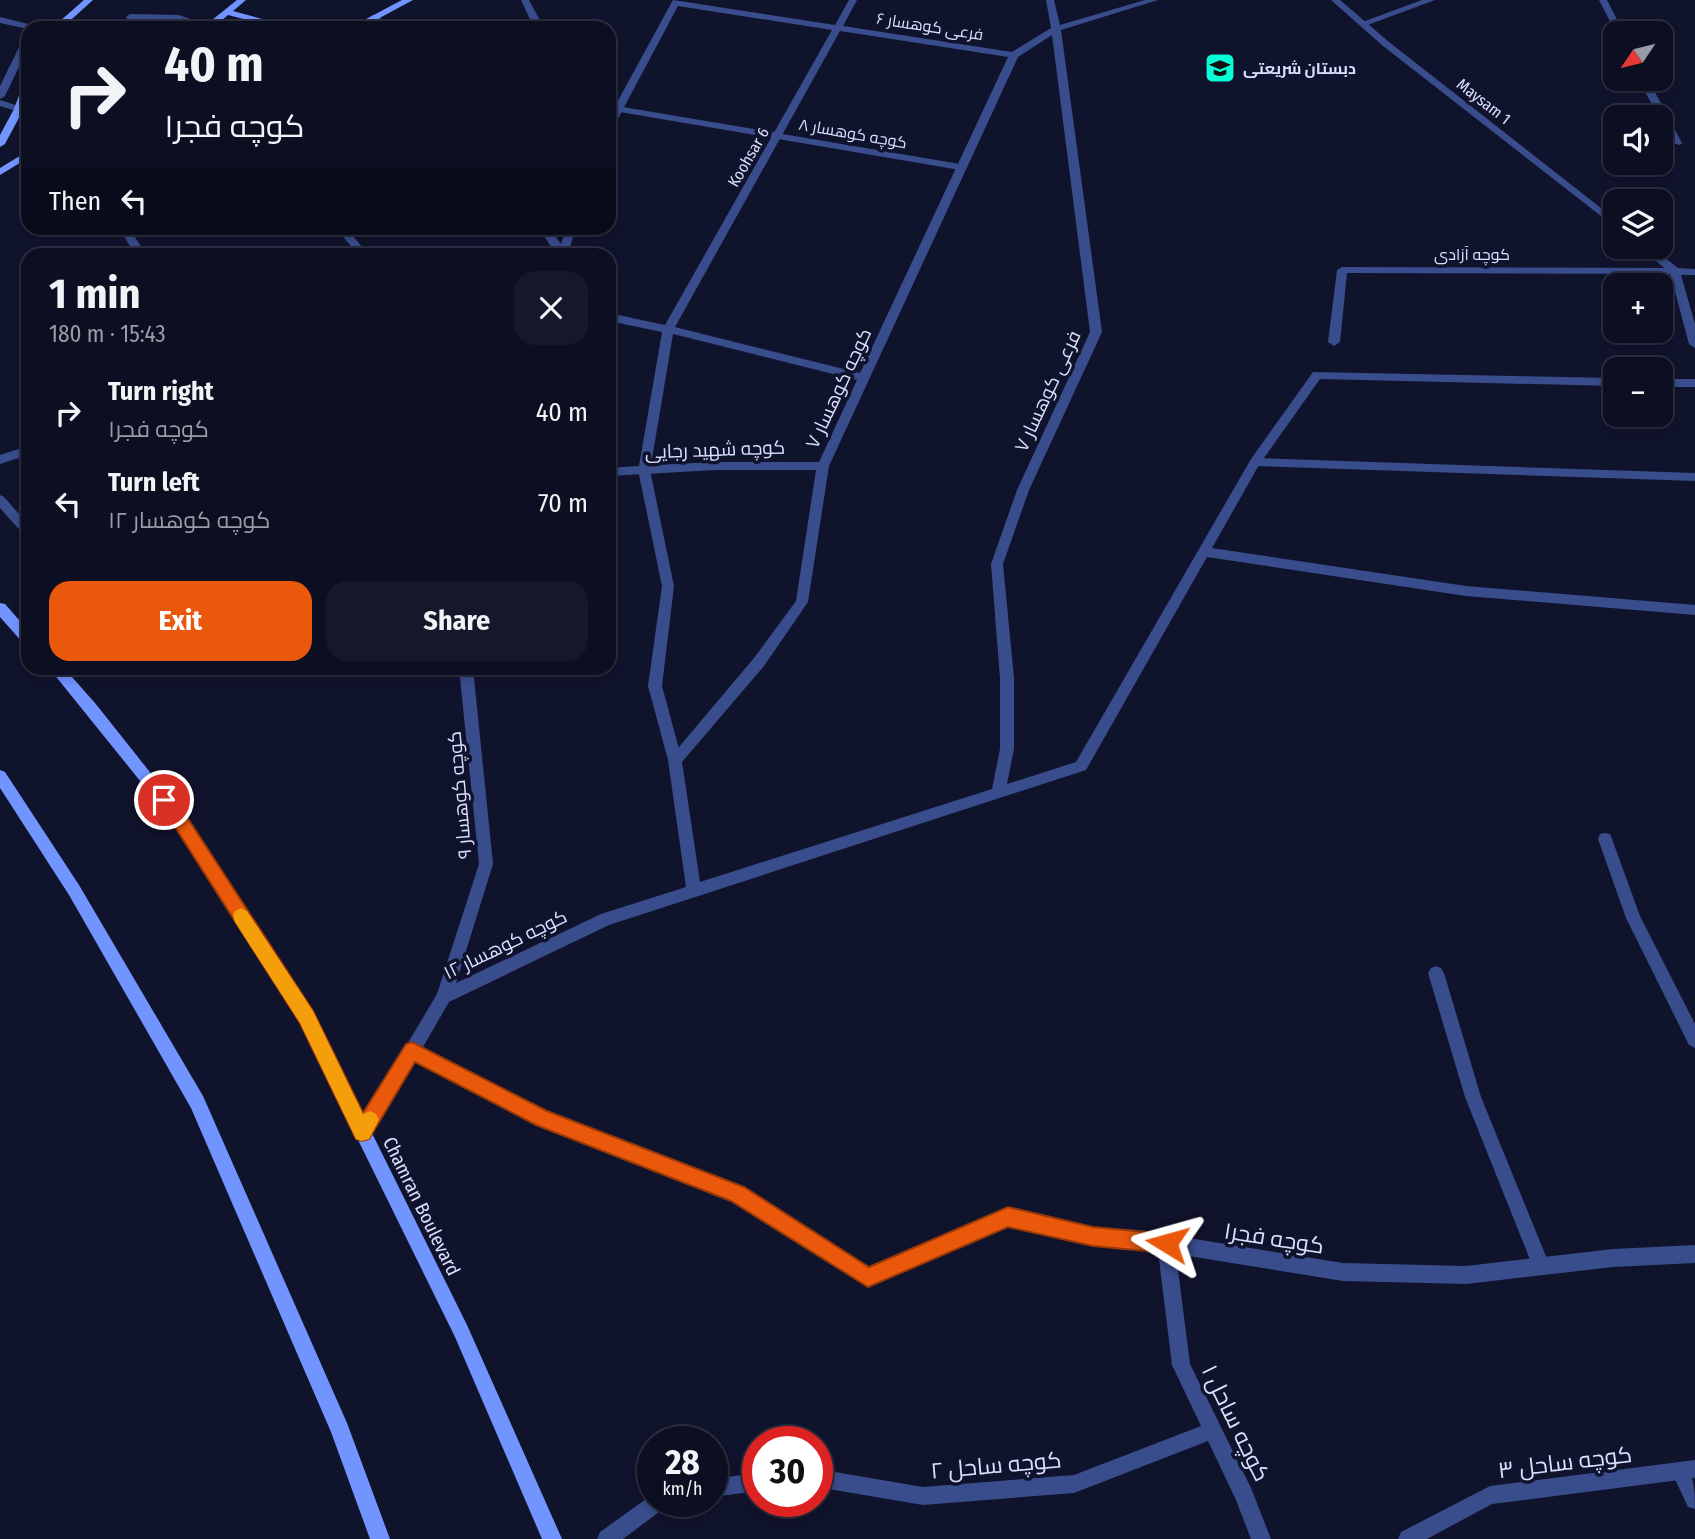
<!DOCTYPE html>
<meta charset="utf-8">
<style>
:root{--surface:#0c0e21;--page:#15172a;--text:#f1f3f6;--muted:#9a9ca5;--line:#2c2e3f;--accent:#ea580c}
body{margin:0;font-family:"Fira Sans Condensed",Cairo,sans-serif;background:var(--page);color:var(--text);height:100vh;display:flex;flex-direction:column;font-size:26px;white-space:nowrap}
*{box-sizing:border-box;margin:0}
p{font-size:23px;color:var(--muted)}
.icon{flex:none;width:38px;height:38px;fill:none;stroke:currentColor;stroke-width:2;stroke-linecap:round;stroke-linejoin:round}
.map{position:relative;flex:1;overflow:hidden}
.side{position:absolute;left:21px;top:248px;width:595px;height:427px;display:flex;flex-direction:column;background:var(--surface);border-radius:21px;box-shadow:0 4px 10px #0003,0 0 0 2px var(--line)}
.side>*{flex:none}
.top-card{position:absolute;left:21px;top:21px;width:595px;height:214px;border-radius:21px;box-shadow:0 4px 10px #0003,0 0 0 2px var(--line);background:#0c0e21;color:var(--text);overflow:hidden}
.needle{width:46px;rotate:235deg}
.tools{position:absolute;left:1603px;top:21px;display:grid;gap:14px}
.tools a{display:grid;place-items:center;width:70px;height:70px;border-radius:14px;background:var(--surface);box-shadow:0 4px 10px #0003,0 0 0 2px var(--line);font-size:35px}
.speed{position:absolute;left:637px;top:1426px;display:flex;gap:14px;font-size:35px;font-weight:700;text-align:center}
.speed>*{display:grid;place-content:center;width:91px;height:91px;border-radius:50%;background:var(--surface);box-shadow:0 4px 10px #0003,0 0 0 2px var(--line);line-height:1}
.speed small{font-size:18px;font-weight:400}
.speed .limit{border:10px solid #d22;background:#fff;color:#111}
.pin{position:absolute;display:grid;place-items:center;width:60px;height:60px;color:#fff;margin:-30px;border:4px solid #fff;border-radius:50%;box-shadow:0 2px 7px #0007}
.me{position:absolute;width:77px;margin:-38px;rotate:278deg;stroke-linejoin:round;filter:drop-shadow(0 0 5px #0008)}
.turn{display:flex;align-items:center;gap:24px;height:147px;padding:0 28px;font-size:32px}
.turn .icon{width:91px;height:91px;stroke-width:2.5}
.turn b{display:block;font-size:49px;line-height:60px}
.then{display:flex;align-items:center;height:66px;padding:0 28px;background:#0003;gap:14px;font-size:26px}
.round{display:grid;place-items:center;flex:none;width:74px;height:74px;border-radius:21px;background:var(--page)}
.head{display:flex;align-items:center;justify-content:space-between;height:119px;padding:0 28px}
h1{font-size:42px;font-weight:700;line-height:52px}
.action{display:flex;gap:14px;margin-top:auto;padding:14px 28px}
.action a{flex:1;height:80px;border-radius:21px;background:var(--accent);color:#fff;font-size:28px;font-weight:700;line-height:80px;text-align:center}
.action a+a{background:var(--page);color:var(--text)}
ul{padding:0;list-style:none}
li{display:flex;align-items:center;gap:21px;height:91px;padding:0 28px}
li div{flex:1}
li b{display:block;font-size:26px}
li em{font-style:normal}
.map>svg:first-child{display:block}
</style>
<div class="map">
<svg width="1695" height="1539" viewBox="0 0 1695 1539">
<rect width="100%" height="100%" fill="#10132c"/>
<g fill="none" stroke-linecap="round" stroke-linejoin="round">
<path fill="#394c8c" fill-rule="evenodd" d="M1422,0h13l-70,26 -8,-2z
M130,14l49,1 34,12 -11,1 -24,-7 -51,-2 -1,-2z
M617,106l343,58 5,3 -5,3 -346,-59v-4z
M119,228h10l18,28h-11z
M1342,267l333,1 5,3 -5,3 -328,-1 -7,69 -6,4 -6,-4 9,-72z
M1255,458l440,15v8l-440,-15 -6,-4z
M644,466l6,4 24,116 -12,100 20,74 -2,4h-10l-2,-4 -20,-74 14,-100 -24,-116z
M1605,833l5,1 2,5 28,77 55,108v24l-6,-3 -63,-127 -28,-79 2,-5z
M1436,966l5,2 3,5 37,124 69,169 -3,6 -6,3 -6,-3 -70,-175 -37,-124 3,-5z
M1681,1464c14,7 14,29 14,45l-7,-2 -16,-34 2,-7z"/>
<path fill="#394c8c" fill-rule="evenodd" d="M521,0h8l15,28h-10z
M673,0l162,25 14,-25h8l-14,26 169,26 39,-24 -5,-28h8l6,25 85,-25h13l-97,30 41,302 -73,158 -26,74 11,114v71l-7,35 69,-22 175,-303 62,-87 302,6v8l-295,-7 -61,86 -47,83 254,38 229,19v10l-229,-19 -259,-39 -121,213 -477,155 -160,77 -26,45 124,66 196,75 126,80 139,-59 85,18 46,3 204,33 123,3 147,-17 82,-4v18l-82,4 -147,17 -123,-3 -167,-27 14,110 61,124 20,51h-20l-15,-39 -28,-59 -134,52 -151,12 -106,-18v-18l106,18 151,-12 127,-49 -29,-61 -14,-114 -65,-6 -85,-19 -140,60 -136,-86 -196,-75 -121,-65 -46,78 -6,2 -6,-2 -2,-6 82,-138 42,-130 -20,-196h14l20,196 -37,119 145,-69 85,-27 -18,-127 86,-102 42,-57 20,-131h-100l-107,6v-8l30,-2 23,-134 -53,-11v-8l56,12 167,-295 -154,-24 -64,120 -5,3v-12zM840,31l168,26 -148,316 -185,-46zM1052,35l38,297 -73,158 -26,74 9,114v71l-8,40 -292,93 -18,-120 82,-96 44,-64 21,-136 189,-409zM673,334l184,46 -38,82h-103l-65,3z
M1331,0h9l49,42 226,177v8l-232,-181z
M1599,0h8l17,33h-8z
M372,15h6l12,13h-10l-9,-11z
M0,17l36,9 2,2 -10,1 -28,-6z
M28,36v12l-23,48 -5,3v-13l23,-47z
M1638,79h10l34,64 -2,2 -8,-2 -11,-26h-2z
M0,100l22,7 2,2 -5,3 -19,-6z
M336,228h10l24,28h-11z
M539,228h10l12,16 5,-16h10l-9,28h-10z
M1640,247h11l27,21 17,1v6h-14l14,49v24l-6,-4 -19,-71z
M1661,379h34v8h-34z
M28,446v9l-28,9v-9z
M0,495l4,2 24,27v13l-4,-2 -24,-27z
M1695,1460v18l-203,26 -65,35h-29l3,-7 89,-46z
M758,1473v18l-46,6v-18z
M653,1494v8h12l-2,7 -40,30h-26l3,-7z"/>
<path fill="#7194ff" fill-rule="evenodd" d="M84,0h9l-31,28h-10z
M237,0h9l-13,11 62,17h-16l-51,-13 -15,13h-11z
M402,0h11l-52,28h-12z
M28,81c0,25 -12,42 -23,63l-5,3v-12l14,-26 9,-25z
M28,151v7l-28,17v-7z
M0,603l5,1 23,26v14l-5,-1 -23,-26z
M49,668h15l31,35 89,112 128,197 155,313 95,214h-20l-87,-202 -155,-315 -126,-199z
M0,770l5,2 74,113 124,211 144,327 43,116h-20l-39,-107 -140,-324 -122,-213 -69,-107z"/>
</g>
<path fill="#ea580c" stroke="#983908" stroke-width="2" d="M164,793l6,2 15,19 128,197 50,102 43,-69 6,-2 135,69 197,76 125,80 139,-60 85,20 74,7 6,2 3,7 -3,7 -6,3 -74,-7 -85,-19 -140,60 -137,-86 -195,-76 -121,-63 -46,77 -7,2 -6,-2 -56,-116 -127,-199 -17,-24 2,-5z"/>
<path fill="#f59e0b" d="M241,908l6,3 66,100 50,103 7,-3 6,3 3,6 -10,19 -7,2 -6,-2 -56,-116 -65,-101 -2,-6 2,-5z"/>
<defs>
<g id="school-square" transform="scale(1.575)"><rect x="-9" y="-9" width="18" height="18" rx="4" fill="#06ffd5" stroke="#10132c"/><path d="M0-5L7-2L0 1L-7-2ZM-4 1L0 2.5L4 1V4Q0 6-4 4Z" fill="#111"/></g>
</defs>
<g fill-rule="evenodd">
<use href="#school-square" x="1220" y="68"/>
</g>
<g text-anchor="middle" stroke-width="7" stroke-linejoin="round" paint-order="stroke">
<g font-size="16" fill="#dae0ff" stroke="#10132c">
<text transform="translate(930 26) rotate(9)" y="6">فرعی کوهسار ۶</text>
<text transform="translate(1484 101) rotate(38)" y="6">Maysam 1</text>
<text transform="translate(853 133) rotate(10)" y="6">کوچه کوهسار ۸</text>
<text transform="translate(748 157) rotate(-60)" y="6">Koohsar 6</text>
<text x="1472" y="260">کوچه آزادی</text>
</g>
<g font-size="16" font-weight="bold" fill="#dae0ff" stroke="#10132c" text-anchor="start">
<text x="1243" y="74">دبستان شریعتی</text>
</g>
<g font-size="19" fill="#dae0ff" stroke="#10132c">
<text transform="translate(838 388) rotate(-65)" y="7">کوچه کوهسار ۷</text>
<text transform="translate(1047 391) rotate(-65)" y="7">فرعی کوهسار ۷</text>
<text transform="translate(715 449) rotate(-2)" y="7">کوچه شهید رجایی</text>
<text transform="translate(459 795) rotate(-95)" y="7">کوچه کوهسار ۹</text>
<text transform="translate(505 944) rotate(-26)" y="7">کوچه کوهسار ۱۲</text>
<text transform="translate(422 1206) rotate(64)" y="7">Chamran Boulevard</text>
</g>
<g font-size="23" fill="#dae0ff" stroke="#10132c">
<text transform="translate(1274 1238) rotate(9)" y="8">کوچه فجر۱</text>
<text transform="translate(1236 1423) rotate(64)" y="8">کوچه ساحل ۱</text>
<text transform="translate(1565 1462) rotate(-7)" y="8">کوچه ساحل ۳</text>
<text transform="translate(996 1465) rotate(-5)" y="8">کوچه ساحل ۲</text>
</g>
</g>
</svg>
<div class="tools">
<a><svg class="needle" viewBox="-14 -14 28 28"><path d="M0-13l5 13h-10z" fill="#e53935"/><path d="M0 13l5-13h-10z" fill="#9a9ca5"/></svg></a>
<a><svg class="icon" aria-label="sound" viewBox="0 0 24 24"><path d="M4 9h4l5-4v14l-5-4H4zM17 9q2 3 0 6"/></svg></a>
<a><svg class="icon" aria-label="layers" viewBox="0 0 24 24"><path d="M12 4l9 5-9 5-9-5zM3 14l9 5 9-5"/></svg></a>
<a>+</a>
<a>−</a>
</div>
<div class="speed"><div>28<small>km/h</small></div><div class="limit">30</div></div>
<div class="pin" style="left:164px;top:800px;background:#d93025"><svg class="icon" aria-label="arrive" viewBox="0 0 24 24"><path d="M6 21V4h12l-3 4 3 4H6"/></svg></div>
<svg class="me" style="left:1167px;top:1243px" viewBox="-20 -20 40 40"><path d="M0-17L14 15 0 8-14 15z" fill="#ea580c" stroke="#fff" stroke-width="4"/></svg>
<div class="top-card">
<div class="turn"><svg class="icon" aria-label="right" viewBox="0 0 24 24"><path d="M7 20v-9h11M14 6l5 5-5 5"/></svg><div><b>40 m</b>کوچه فجر۱</div></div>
<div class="then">Then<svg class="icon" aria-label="left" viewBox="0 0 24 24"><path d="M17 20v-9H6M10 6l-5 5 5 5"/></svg></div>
</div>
<section class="side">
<div class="head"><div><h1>1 min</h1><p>180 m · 15:43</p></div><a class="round"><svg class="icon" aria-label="close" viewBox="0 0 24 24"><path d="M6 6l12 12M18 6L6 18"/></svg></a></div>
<ul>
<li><svg class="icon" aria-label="right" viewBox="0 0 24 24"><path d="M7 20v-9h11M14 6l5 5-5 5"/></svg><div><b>Turn right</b><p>کوچه فجر۱</p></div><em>40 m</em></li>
<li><svg class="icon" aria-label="left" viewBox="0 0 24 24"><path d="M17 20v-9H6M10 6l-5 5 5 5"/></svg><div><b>Turn left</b><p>کوچه کوهسار ۱۲</p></div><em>70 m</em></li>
</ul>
<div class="action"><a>Exit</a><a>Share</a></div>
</section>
</div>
